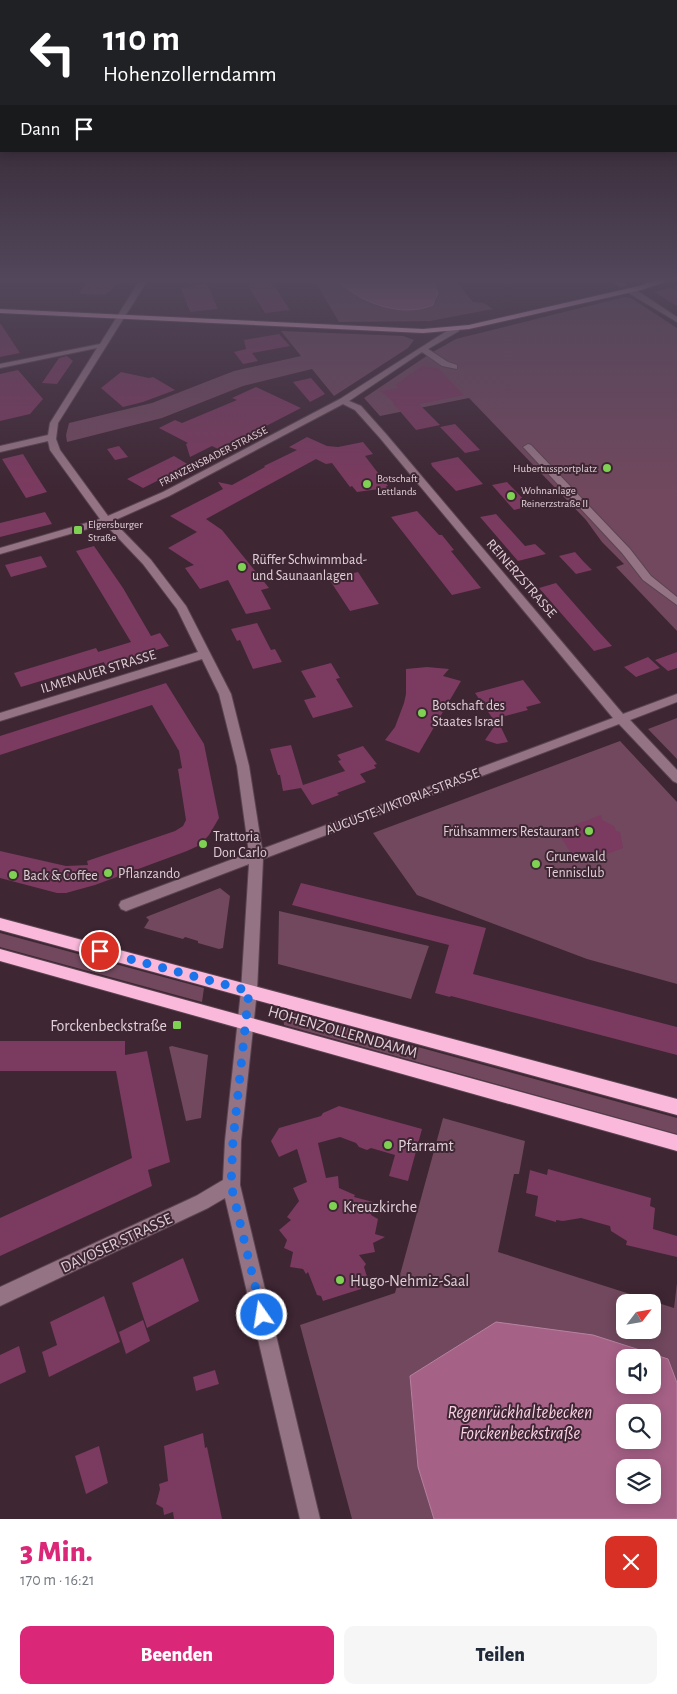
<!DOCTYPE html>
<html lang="de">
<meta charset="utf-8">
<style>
:root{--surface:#fff;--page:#f6f6f7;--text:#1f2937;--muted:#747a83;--accent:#db2777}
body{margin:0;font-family:"Alegreya Sans",sans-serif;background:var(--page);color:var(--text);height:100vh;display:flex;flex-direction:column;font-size:19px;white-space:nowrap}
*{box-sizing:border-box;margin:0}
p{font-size:16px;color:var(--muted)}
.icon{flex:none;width:28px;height:28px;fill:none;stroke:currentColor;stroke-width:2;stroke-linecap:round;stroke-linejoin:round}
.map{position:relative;height:1519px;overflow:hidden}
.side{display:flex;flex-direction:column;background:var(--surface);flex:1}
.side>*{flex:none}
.hud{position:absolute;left:0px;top:0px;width:678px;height:152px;box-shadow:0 2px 12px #0003;background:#202124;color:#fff;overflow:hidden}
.needle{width:32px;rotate:59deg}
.tools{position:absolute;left:616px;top:1294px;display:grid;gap:10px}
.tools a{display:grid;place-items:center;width:45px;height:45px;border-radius:10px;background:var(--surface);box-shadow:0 2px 12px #0003;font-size:25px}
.pin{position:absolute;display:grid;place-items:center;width:42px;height:42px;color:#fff;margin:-21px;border:2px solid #fff;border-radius:50%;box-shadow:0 1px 5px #0007}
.me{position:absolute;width:55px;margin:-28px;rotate:347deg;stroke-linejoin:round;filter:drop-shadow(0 0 4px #0008)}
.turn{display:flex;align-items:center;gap:18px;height:105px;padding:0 20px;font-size:22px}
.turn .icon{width:65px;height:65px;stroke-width:2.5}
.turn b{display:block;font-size:35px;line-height:42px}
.then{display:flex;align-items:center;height:48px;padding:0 20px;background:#0003;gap:10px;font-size:19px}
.round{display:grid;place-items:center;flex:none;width:52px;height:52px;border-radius:10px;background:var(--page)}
.summary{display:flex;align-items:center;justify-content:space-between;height:85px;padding:0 20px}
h1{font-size:30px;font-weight:800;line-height:38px;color:var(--accent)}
.action{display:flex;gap:10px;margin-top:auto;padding:10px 20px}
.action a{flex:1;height:58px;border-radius:10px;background:var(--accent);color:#fff;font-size:20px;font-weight:800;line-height:58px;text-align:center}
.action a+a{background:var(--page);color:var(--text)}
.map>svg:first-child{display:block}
</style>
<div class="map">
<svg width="677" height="1519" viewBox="0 0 677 1519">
<rect width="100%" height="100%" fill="#3e2633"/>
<path fill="#71485e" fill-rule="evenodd" d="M313,278h22l5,4 73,27 20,-4 3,-4 2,-8 -6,-15h21l20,24 11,1 9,6 -63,12 -91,1z
M624,297l7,1 46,30v303l-61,-64 8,-3 -22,-22 -16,-22 -117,-122 -89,18 -16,-18 67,-45 25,-14z
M281,331l122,5 11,4 -6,8 -74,48 -22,-27 -69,17 -81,32 -95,24 -1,-7 3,-12 83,-20 82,-32 67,-15z
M677,718v41l-29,-30z
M620,741l57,61v182l-90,-25 -170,-64 -44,-62z
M220,888l10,8 -7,52 -4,1 -21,-6v-2l-13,-4 -2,2 -39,-11 5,-8 -3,-3z
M279,911l150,35 -18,53 -133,-35z
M0,933l204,55 -2,14 -202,-55z
M283,1010l394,108v16l-393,-109z
M172,1046l36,9 -7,63 -15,3 -17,-74z
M443,1118l82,23 -6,33h-5l-16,78 176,56 3,-25v100l-9,-24 -172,-36 -86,53 8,91 16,52h-82l-52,-194 95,-32zM625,1302h27v28h-27z"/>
<path fill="#a66187" stroke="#b7829f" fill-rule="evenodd" d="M335,278h97l6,15 -5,12c-30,13 -73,-1 -98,-27z
M496,1322l97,13 75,24 9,24v136h-243l-16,-52 -8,-91zM625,1358h27v27h-27zM625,1412h27v28h-27zM625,1468h27v27h-27z"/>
<path fill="#7b3a5f" d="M93,278h31l-19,17 -26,-1 8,-13z
M271,281l19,29 -25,3 -18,-29z
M207,283l11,26 -28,3 -9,-24z
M677,286v20l-23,-14z
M0,323l20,30 -20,4z
M279,334l11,12 -38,7 6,8 -15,3 -9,-12 12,-3 -2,-9z
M67,356l6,5 -16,23 -15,-1 17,-25z
M422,366l16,2 26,27 -45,9 21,21 -24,5 -23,-27h2l-15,-12 19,-3 -4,-3z
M18,370l25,29 -13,15 -30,7v-47z
M121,372l28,6 4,-1 22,13 -32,12 -20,5 -22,-19z
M311,378l14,16 -15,8 -17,-20z
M256,387l45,21 -60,31 -2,-1 -21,11 -6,-3 -22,11 -4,-13 2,-1 -29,-15 16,-8 7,3 55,-23 -5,-2z
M455,424l25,26 -15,3 -25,-26z
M307,437l20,9 11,1 25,-5 10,12 -8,2 23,30h-2l1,2 -30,4 -5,-6 -2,1 -18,-24 -6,1 -10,-5 -110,60 16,11 47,58 -8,2 10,19 -25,5 -18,-34 -28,9 -15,-21 9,-3 -26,-17 29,-16 -27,-16 53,-27 -5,-7 14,3 33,-18 -1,-1 33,-16 -8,-3z
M119,446l9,11 -13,3 -8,-11z
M23,454l11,18 13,20 -21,6 -24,-39z
M174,456l15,9 -46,23 -16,-9z
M458,457l25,27 -27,7 -24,-25 -1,-3z
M507,482l23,24 -16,4 -22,-25z
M417,511l22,24h3l12,15 -3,1 30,37 -29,7 -61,-78z
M45,512l7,12 -52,13v-14z
M496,514l29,32 10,-2 11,10 -28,7 -38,-44z
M94,546l29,42 28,48 9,-3 9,13 -63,20 -8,-14 33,-10 -55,-91z
M575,552l8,9 9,9 -16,4 -17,-18z
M41,556l6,11 -36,10 -6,-12z
M358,572l21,32 -29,7 -21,-32z
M556,583l43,49 13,14 -18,5 -55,-63z
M257,623l14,27 4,-1 7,13 -29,7 -13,-29 -3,1 -6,-12z
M96,648l8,14 -83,25 -7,-14z
M677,652v16l-9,3 -13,-11z
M648,657l12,11 -24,9 -12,-10z
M331,663l9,15 -4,1 17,28 -40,11 -9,-18 12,-3 -15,-26z
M427,667l22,2 -6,7 18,5 -42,72 -34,-13 10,-13 9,-24 2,-9v-25z
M523,680l18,23 -15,4 2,3 -35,9 -18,-26z
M166,683l38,61 15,74 -10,17 -9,10 -13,6 -92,34 -29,8h-9l-57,-15v-27l66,15 22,-1 -1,-4 88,-30 8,-5 3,-6 -8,-51 4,-1 -3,-17 -27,-46 -152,50v-19z
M498,721l10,21 -11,2 -12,-4z
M291,745l12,40 42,-14 -7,-10 3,-1 -4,-5 26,-9 14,18 -3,1 2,3 -16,6 6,8 -29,11 2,2 -27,10 -11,-17 -18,3 -3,-16h-2l-2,-6 -6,-20z
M601,815l1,5 12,6 2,5 4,1 3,16 -29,11 -9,-3 -4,6 -12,-12 -10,-16 5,-2 3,-4z
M301,883l185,45 -13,46 204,53v28l-226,-59 -1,1 -15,-4 14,-48 -157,-40z
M0,1041h125v14l22,-4 23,111 -22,8 4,16 -152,70v-38l132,-60 -16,-87h-116z
M339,1106l83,23 -14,52 -19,-5 6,-21 -24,-7 -4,2 -8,-3 -3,-4 -16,-6 -22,6 8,35 12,-2 1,12 16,7 -1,2 19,5 -2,13 7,4 -3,15 10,3 -12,6 2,9 -16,3 7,9 -2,3 4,13 -8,3 1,6 -38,12 -2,-5 -4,-1 -9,-23 -2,2 -3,-5 -13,-2 3,-15 -9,-4 3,-8 -8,-10 12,-10 -4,-3 12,-16 -6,-13 14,-6 -10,-33 -18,8 -8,-16 8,-13 42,-12 2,-3z
M548,1169l103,29 -1,8 5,2 -2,21 24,7v21l-51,-12 1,-4 -16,-10 -1,-5 -29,-8 -18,3 -7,-1v2l-21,-6 3,-20 -12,-3 4,-23 17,5z
M183,1258l16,43 -52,27 -15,-45z
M104,1296l16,46 -71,35 -7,-25 15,-7 -7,-23z
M143,1320l7,21 -24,13 -7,-22z
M19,1346l7,26 -26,12v-29z
M215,1370l4,14 -23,7 -3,-14z
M203,1433l2,15 2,-1 15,72h-48l-1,-7 -9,3 -1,-7 -7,-4 4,-15 -1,-5 9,-3 -4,-35z
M99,1446l9,37 -22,11 -11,-38z"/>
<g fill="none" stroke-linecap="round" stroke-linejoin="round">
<g stroke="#5b4451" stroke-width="2">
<path id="minor" d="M141,278h8l-91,145 -2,16 4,11 48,66 55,-24 177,-93 113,-72h6v4l-31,18 20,13 9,3v4l-15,-3 -20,-14 -73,49 12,5 25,28 237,280 54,-20v8l-47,18 47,50v13l-4,-2 -54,-57 -356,135 -6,132 -16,150 -1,44 80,334h-20l-75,-321 -17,10 -208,98v-19l196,-91 27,-16 2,-39 16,-150 8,-127 -123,47 -5,-2 -2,-4 2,-4 128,-48 -12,-87 -18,-72 -17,-35 -202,62v-8l198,-61 -21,-43 -34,-45 -38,-40 -105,30v-6l100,-29 -50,-69 -2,-9 -48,11v-6l48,-11 2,-12 47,-75 -97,20v-4l100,-20zM343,404l12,6 25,28 233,280 -351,131 -13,-83 -18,-72 -45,-88 -35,-46 -38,-39 56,-25z
M609,278h9l9,7 -7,2z
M627,288h6l44,29v5l-50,-30z
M528,444l3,1 99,104 21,27 26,21v8l-34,-25 -21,-27 -97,-104 -2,-2z"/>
</g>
<g stroke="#5b4451" stroke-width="2">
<path id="major" d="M661,278h4v4l-24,8 -172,39 -46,4 -423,-20v-4l423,20 46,-4 170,-39z
M0,918l677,181v16l-677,-185z
M0,949l677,186v16l-677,-190z"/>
</g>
<use href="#minor" fill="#947484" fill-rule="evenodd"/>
<use href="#major" fill="#fab8da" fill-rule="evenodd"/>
</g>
<linearGradient id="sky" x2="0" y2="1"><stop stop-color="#22151c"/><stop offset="0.57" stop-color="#52475b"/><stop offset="1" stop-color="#52475b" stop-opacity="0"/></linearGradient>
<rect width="677" height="491" fill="url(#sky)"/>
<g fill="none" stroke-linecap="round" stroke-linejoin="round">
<path stroke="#1a73e8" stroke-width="9" stroke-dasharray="0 16.2" d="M100,951l149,40 -16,150 -2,44 31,130"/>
</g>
<g fill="#7ed153" stroke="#3e2633" stroke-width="2">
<circle cx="607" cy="468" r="5"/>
<circle cx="367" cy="484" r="5"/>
<circle cx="511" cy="496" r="5"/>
<rect x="73" y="525" width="10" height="10" rx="2.5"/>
<circle cx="242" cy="567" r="5"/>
<circle cx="422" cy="713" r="5"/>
<circle cx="589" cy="831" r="5"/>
<circle cx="203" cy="844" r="5"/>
<circle cx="536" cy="864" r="5"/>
<circle cx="108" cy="873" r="5"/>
<circle cx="13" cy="875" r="5"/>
<rect x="172" y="1020" width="10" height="10" rx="2.5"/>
<circle cx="388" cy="1145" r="5"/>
<circle cx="333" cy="1206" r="5"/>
<circle cx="340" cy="1280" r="5"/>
</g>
<g text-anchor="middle" stroke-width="4" stroke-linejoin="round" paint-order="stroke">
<g font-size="11" fill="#e0cfd7" stroke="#3e2633">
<text transform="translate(213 456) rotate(-27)" y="4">FRANZENSBADER STRASSE</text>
</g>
<g font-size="11" fill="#e0cfd7" stroke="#3e2633" text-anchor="start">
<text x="597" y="472" text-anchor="end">Hubertussportplatz</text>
<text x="377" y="482">Botschaft<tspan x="377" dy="13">Lettlands</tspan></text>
<text x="521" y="494">Wohnanlage<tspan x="521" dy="13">Reinerzstraße II</tspan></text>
<text x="88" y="528">Elgersburger<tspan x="88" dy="13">Straße</tspan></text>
</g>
<g font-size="14" fill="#e0cfd7" stroke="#3e2633" text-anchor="start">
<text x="252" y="564">Rüffer Schwimmbad-<tspan x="252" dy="16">und Saunaanlagen</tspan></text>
<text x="432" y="710">Botschaft des<tspan x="432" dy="16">Staates Israel</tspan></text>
<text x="579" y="836" text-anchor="end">Frühsammers Restaurant</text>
<text x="213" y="841">Trattoria<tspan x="213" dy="16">Don Carlo</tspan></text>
<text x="546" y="861">Grunewald<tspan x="546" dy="16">Tennisclub</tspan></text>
<text x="118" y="878">Pflanzando</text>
<text x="23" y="880">Back &amp; Coffee</text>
</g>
<g font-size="14" fill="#e0cfd7" stroke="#3e2633">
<text transform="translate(522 578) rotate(49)" y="5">REINERZSTRASSE</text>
<text transform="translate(98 671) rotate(-17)" y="5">ILMENAUER STRASSE</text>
<text transform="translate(402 801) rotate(-21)" y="5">AUGUSTE-VIKTORIA-STRASSE</text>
</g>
<g font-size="16" fill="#e0cfd7" stroke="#3e2633" text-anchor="start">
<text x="167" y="1031" text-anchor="end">Forckenbeckstraße</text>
<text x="398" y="1151">Pfarramt</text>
<text x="343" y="1212">Kreuzkirche</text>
<text x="350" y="1286">Hugo-Nehmiz-Saal</text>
</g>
<g font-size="16" fill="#e0cfd7" stroke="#3e2633">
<text transform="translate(343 1031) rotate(16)" y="6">HOHENZOLLERNDAMM</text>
<text transform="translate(116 1242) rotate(-25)" y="6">DAVOSER STRASSE</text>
</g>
<g font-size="18" font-style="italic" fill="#fad2e6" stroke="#3e2633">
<text x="520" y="1418">Regenrückhaltebecken<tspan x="520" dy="21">Forckenbeckstraße</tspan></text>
</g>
</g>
</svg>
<div class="tools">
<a><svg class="needle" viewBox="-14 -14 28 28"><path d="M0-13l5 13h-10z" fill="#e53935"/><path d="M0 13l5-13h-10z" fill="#747a83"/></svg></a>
<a><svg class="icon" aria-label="sound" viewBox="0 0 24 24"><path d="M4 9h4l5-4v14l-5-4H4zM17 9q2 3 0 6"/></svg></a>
<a><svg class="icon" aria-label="search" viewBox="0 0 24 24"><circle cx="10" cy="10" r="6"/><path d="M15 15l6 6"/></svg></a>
<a><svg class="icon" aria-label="layers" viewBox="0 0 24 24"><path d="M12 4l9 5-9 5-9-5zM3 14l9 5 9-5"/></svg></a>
</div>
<div class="pin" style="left:100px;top:951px;background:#d93025"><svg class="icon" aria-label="arrive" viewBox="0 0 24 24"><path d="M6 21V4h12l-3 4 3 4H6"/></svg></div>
<svg class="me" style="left:262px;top:1315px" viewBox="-20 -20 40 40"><circle r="17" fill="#1a73e8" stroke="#fff" stroke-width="3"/><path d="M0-11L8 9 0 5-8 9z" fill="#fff"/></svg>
<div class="hud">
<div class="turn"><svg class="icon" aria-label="left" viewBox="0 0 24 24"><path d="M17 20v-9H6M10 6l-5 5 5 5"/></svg><div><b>110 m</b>Hohenzollerndamm</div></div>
<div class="then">Dann<svg class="icon" aria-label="arrive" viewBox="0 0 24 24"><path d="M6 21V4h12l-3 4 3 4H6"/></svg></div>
</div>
</div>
<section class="side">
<div class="summary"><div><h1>3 Min.</h1><p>170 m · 16:21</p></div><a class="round" style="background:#d93025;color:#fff"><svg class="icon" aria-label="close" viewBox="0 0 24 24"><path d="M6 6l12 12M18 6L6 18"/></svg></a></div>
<div class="action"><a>Beenden</a><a>Teilen</a></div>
</section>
